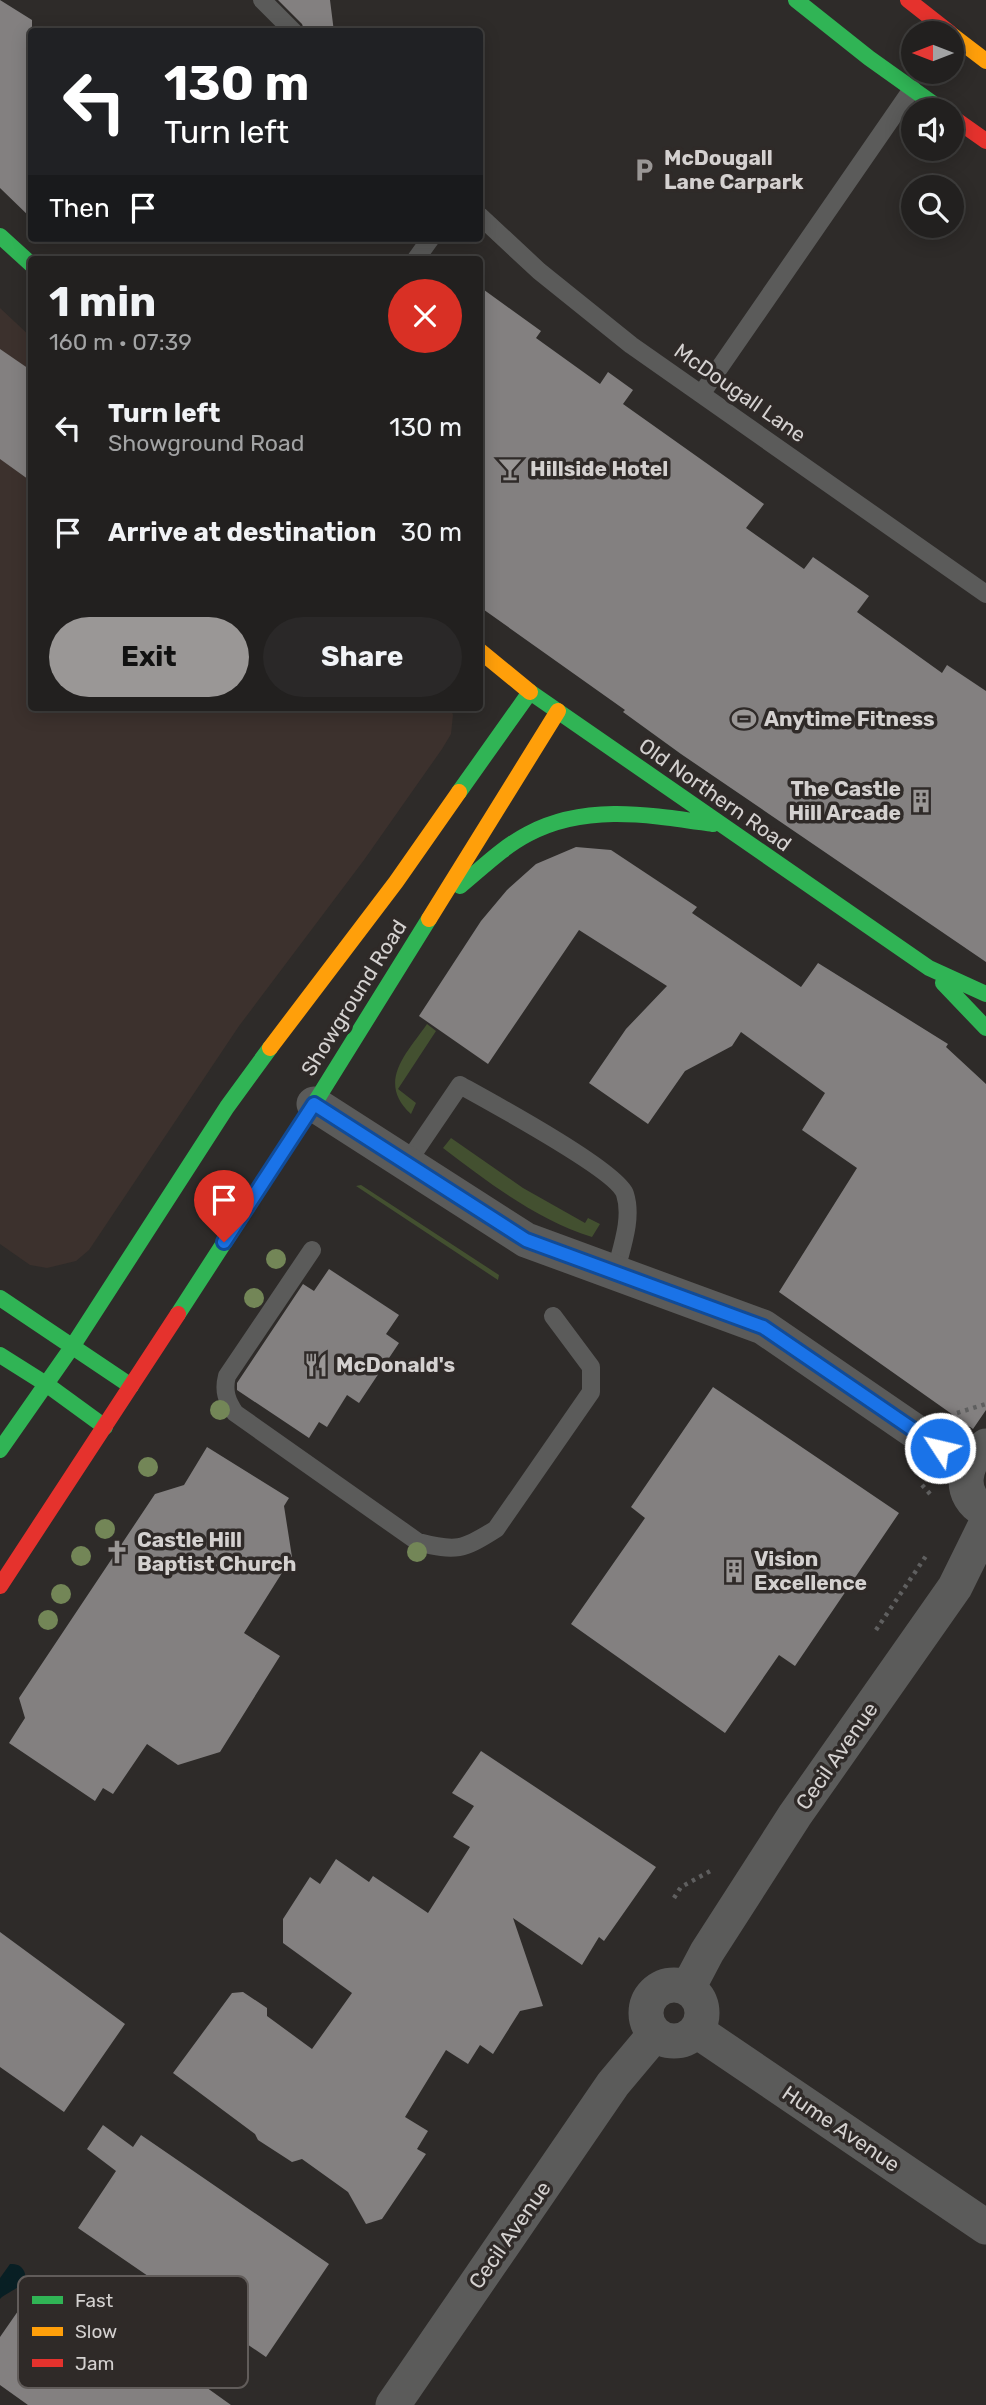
<!DOCTYPE html>
<meta charset="utf-8">
<style>
:root{--surface:#22201f;--page:#2a2828;--text:#f1f3f6;--muted:#a2a3a4;--line:#3f3e3d;--accent:#9a9796}
body{margin:0;font-family:Rubik,sans-serif;background:var(--page);color:var(--text);height:100vh;display:flex;flex-direction:column;font-size:26px;white-space:nowrap}
*{box-sizing:border-box;margin:0}
p{font-size:23px;color:var(--muted)}
.icon{flex:none;width:38px;height:38px;fill:none;stroke:currentColor;stroke-width:2;stroke-linecap:round;stroke-linejoin:round}
.map{position:relative;flex:1;overflow:hidden}
.panel{position:absolute;left:28px;top:256px;width:455px;height:455px;display:flex;flex-direction:column;background:var(--surface);border-radius:7px;box-shadow:0 4px 18px #0003,0 0 0 2px var(--line)}
.panel>*{flex:none}
.guide{position:absolute;left:28px;top:28px;width:455px;height:214px;border-radius:7px;box-shadow:0 4px 18px #0003,0 0 0 2px var(--line);background:#202124;color:#fff;overflow:hidden}
.needle{width:46px;rotate:270deg}
.controls{position:absolute;left:901px;top:21px;display:grid;gap:14px}
.controls a{display:grid;place-items:center;width:63px;height:63px;border-radius:50%;background:var(--surface);box-shadow:0 4px 18px #0003,0 0 0 2px var(--line);font-size:35px}
.pin{position:absolute;display:grid;place-items:center;width:60px;height:60px;color:#fff;margin:-72px -30px;border-radius:50% 50% 50% 0;rotate:-45deg;box-shadow:0 0 7px #0007}
.pin .icon{rotate:45deg}
.me{position:absolute;width:77px;margin:-38px;rotate:305deg;stroke-linejoin:round;filter:drop-shadow(0 0 5px #0008)}
.turn{display:flex;align-items:center;gap:24px;height:147px;padding:0 21px;font-size:32px}
.turn .icon{width:91px;height:91px;stroke-width:2.5}
.turn b{display:block;font-size:49px;line-height:60px}
.then{display:flex;align-items:center;height:66px;padding:0 21px;background:#0003;gap:14px;font-size:26px}
.round{display:grid;place-items:center;flex:none;width:74px;height:74px;border-radius:37px;background:var(--page)}
.summary{display:flex;align-items:center;justify-content:space-between;height:119px;padding:0 21px}
h1{font-size:42px;font-weight:700;line-height:52px}
.cta{display:flex;gap:14px;margin-top:auto;padding:14px 21px}
.cta a{flex:1;height:80px;border-radius:42px;background:var(--accent);color:#111;font-size:28px;font-weight:700;line-height:80px;text-align:center}
.cta a+a{background:var(--page);color:var(--text)}
ul{padding:0;list-style:none}
li{display:flex;align-items:center;gap:21px;height:105px;padding:0 21px}
li div{flex:1}
li b{display:block;font-size:26px}
li em{font-style:normal}
.map>svg:first-child{display:block}
</style>
<div class="map">
<svg width="986" height="2405" viewBox="0 0 986 2405">
<rect width="100%" height="100%" fill="#2e2b29"/>
<path fill="#3c312d" d="M0,308l31,29 1,370h418l3,8 -2,19 -9,15 -78,111 -125,166 -150,224 -13,11 -29,7 -17,-3 -30,-21z"/>
<path fill="#435030" d="M427,1024l9,7 -38,58 18,14 -5,11c-35,-32 -4,-61 16,-90z
M451,1138l72,50 62,35 3,-5 12,6 -8,13c-56,-18 -103,-54 -149,-89z
M361,1185l138,90 -1,5 -142,-94z"/>
<path fill="#081f24" d="M10,2264c7,0 11,1 14,7 7,15 -17,20 -24,28v-21z"/>
<path fill="#838080" d="M0,0l32,20v199l-32,-31z
M278,0h52l4,32h-29l-3,-8z
M480,287l61,44 -5,7 64,46 8,-12 25,18 -10,14 141,100 -18,24 58,41 9,-12 56,39 -12,16 85,61 5,-8 39,26v271l-305,-208 -58,-42 2,-2 -145,-103z
M0,349l32,22v111l-32,-23z
M576,847l35,3 86,57 -5,6 109,74 17,-24 130,81 -2,3 40,37v326l-13,19 -194,-137 78,-124 -55,-38 23,-37 -84,-61 -9,14 -47,25 -37,53 -59,-41 37,-54 41,-43 -88,-56 -91,134 -69,-48 62,-95 26,-31 29,-26z
M329,1269l70,46 -13,19 13,9 -40,60 -12,-8 -20,32 -8,-5 -10,16 -72,-48v-7l66,-99 11,7z
M713,1387l186,126 -104,153 -16,-11 -54,78 -154,-109 74,-106 -14,-11z
M207,1447l82,51 -5,8 8,51 -48,76 36,23 -60,96 -42,13 -31,-21 -34,50 -10,-6 -8,13 -86,-58 16,-25 -6,-20 136,-204 29,-9z
M481,1751l175,116 -52,74 -5,-4 -17,28 -69,-47 30,88 -23,5 -27,43 -13,-9 -12,19 -22,-14 -41,67 23,14 -11,18 9,5 -44,65 -16,5 -18,-32 -46,-33 -10,3 -34,-22 -3,-6 -82,-61 59,-80 11,-1 24,16v8l45,33 40,-56 -69,-50v-24l27,-42 10,7 16,-25 33,23 4,-6 55,37 42,-66 -17,-10 21,-31 -22,-13z
M0,1932l125,92 -61,88 -64,-45z
M103,2125l30,22 8,-12 188,129 -63,93 -188,-129 38,-57 -29,-22z
M51,2279l129,93 2,-2 49,35h-203l-28,-20v-48l34,-49 7,6z"/>
<g fill="none" stroke-linecap="round" stroke-linejoin="round">
<path stroke="#5f5f5f" stroke-width="4.5" stroke-dasharray="3.5 5" stroke-linecap="butt" d="M957,1413l29,-9
M922,1485l9,10
M876,1630l52,-77
M674,1898l7,-11 33,-18"/>
<path stroke="#5b5b5a" stroke-width="18" d="M262,0l32,32
M480,216l59,55 92,74 355,249
M416,259l15,-21
M702,393l210,-304
M407,1163l53,-78c27,15 158,86 165,109 8,25 -4,55 -10,80
M312,1250l-85,126c-4,15 0,25 8,37l183,129c38,10 45,8 78,-13l95,-137v-25l-38,-51"/>
<path stroke="#5b5b5a" stroke-width="35" d="M314,1104l212,136 237,87 204,140
M986,1446c-24,16 -29,51 0,65
M646 2013a28 28 0 1 1 56 0a28 28 0 1 1-56 0Z
M688,1988l19,-36 88,-137 160,-228 31,-63
M697,2031l289,196
M393,2405l220,-321 42,-50"/>
<path stroke="#30b455" stroke-width="16" d="M796,0l73,58 73,52
M0,236l32,29
M459,792l71,-100 399,276 57,26
M460,886c22,-18 43,-39 68,-52 58,-31 123,-19 185,-10
M943,983l43,45
M0,1298l131,88
M178,1314l136,-210 115,-185
M0,1355l46,29 59,43
M0,1450l72,-103 155,-240 43,-59"/>
<path stroke="#ff9f0a" stroke-width="16" d="M952,35l34,26
M480,651l50,41
M429,919l129,-208
M270,1048l126,-166 63,-90"/>
<path stroke="#e5322d" stroke-width="16" d="M908,0l42,33
M952,117l34,24
M0,1586l178,-272"/>
</g>
<g fill="#738657">
<circle cx="276" cy="1259" r="10"/>
<circle cx="254" cy="1298" r="10"/>
<circle cx="220" cy="1410" r="10"/>
<circle cx="148" cy="1467" r="10"/>
<circle cx="105" cy="1529" r="10"/>
<circle cx="417" cy="1552" r="10"/>
<circle cx="81" cy="1556" r="10"/>
<circle cx="61" cy="1594" r="10"/>
<circle cx="48" cy="1620" r="10"/>
</g>
<g fill="none" stroke-linecap="round" stroke-linejoin="round">
<g stroke="#114b97" stroke-width="18">
<path id="route" d="M224,1242l90,-138 212,136 237,87 177,121"/>
</g>
<use href="#route" stroke="#1a73e8" stroke-width="12"/>
</g>
<defs>
<g id="parking-bare" transform="scale(1.89)"><path d="M-3.5-5.5H1a3.5 3.5 0 0 1 0 7H-1V5.5H-3.5ZM-1-3.4V-.6H.8a1.4 1.4 0 0 0 0-2.8Z" fill="#9a9796" stroke="#2f2a28" stroke-width="2.5" paint-order="stroke"/></g>
<g id="bar-bare" transform="scale(1.89)"><path d="M-6-5H6L.8 .8V4.5H3.5V6h-7V4.5H-.8V.8Z" fill="#9a9796" stroke="#2f2a28" stroke-width="2.5" paint-order="stroke"/></g>
<g id="stadium-bare" transform="scale(1.89)"><path d="M0-5a6.5 5 0 1 0 0 10a6.5 5 0 1 0 0-10ZM-3.5-1.8h7v3.6h-7Z" fill="#9a9796" stroke="#2f2a28" stroke-width="2.5" paint-order="stroke"/></g>
<g id="building-bare" transform="scale(1.89)"><path d="M-4-6H4V6H1V3H-1V6H-4ZM-2.5-4.3h1.7v1.8h-1.7ZM.8-4.3h1.7v1.8H.8ZM-2.5-1h1.7V.8h-1.7ZM.8-1h1.7V.8H.8Z" fill="#9a9796" stroke="#2f2a28" stroke-width="2.5" paint-order="stroke"/></g>
<g id="restaurant-bare" transform="scale(1.89)"><path d="M-5-6h1v4h1v-4h1v4h1v-4h1v5L-1.5 .5V6h-2V.5L-5-1ZM5-6V6H3V1.5H1.5Q1.5-4 5-6Z" fill="#9a9796" stroke="#2f2a28" stroke-width="2.5" paint-order="stroke"/></g>
<g id="church-bare" transform="scale(1.89)"><path d="M-1.2-6h2.4v3.5h3.3v2.4h-3.3V6h-2.4V-.1h-3.3v-2.4h3.3Z" fill="#9a9796" stroke="#2f2a28" stroke-width="2.5" paint-order="stroke"/></g>
</defs>
<g fill-rule="evenodd">
<use href="#parking-bare" x="644" y="170"/>
<use href="#bar-bare" x="510" y="469"/>
<use href="#stadium-bare" x="744" y="719"/>
<use href="#building-bare" x="921" y="801"/>
<use href="#restaurant-bare" x="316" y="1365"/>
<use href="#church-bare" x="117" y="1552"/>
<use href="#building-bare" x="734" y="1571"/>
</g>
<g text-anchor="middle" stroke-width="7" stroke-linejoin="round" paint-order="stroke">
<g font-size="21" font-weight="bold" fill="#d4d1d0" stroke="#2f2a28" text-anchor="start">
<text x="664" y="165">McDougall<tspan x="664" dy="24">Lane Carpark</tspan></text>
<text x="530" y="476">Hillside Hotel</text>
<text x="764" y="726">Anytime Fitness</text>
<text x="901" y="796" text-anchor="end">The Castle<tspan x="901" dy="24">Hill Arcade</tspan></text>
<text x="336" y="1372">McDonald's</text>
<text x="137" y="1547">Castle Hill<tspan x="137" dy="24">Baptist Church</tspan></text>
<text x="754" y="1566">Vision<tspan x="754" dy="24">Excellence</tspan></text>
</g>
<g font-size="21" fill="#d4d1d0" stroke="#2f2a28">
<text transform="translate(740 393) rotate(35)" y="7">McDougall Lane</text>
<text transform="translate(715 795) rotate(35)" y="7">Old Northern Road</text>
<text transform="translate(354 998) rotate(-58)" y="7">Showground Road</text>
<text transform="translate(837 1756) rotate(-55)" y="7">Cecil Avenue</text>
<text transform="translate(841 2129) rotate(34)" y="7">Hume Avenue</text>
<text transform="translate(510 2235) rotate(-55)" y="7">Cecil Avenue</text>
</g>
</g>
<rect x="18" y="2276" width="230" height="112" rx="10" fill="#2f2a28" stroke="#615c5a" stroke-width="2"/>
<rect x="32" y="2296" width="31" height="8" fill="#30b455"/>
<rect x="32" y="2327" width="31" height="9" fill="#ff9f0a"/>
<rect x="32" y="2359" width="31" height="8" fill="#e5322d"/>
<g font-size="19" fill="#d4d1d0">
<text x="75" y="2307">Fast</text>
<text x="75" y="2338">Slow</text>
<text x="75" y="2370">Jam</text>
</g>
</svg>
<div class="controls">
<a><svg class="needle" viewBox="-14 -14 28 28"><path d="M0-13l5 13h-10z" fill="#e53935"/><path d="M0 13l5-13h-10z" fill="#a2a3a4"/></svg></a>
<a><svg class="icon" aria-label="sound" viewBox="0 0 24 24"><path d="M4 9h4l5-4v14l-5-4H4zM17 9q2 3 0 6"/></svg></a>
<a><svg class="icon" aria-label="search" viewBox="0 0 24 24"><circle cx="10" cy="10" r="6"/><path d="M15 15l6 6"/></svg></a>
</div>
<div class="pin" style="left:224px;top:1242px;background:#d93025"><svg class="icon" aria-label="arrive" viewBox="0 0 24 24"><path d="M6 21V4h12l-3 4 3 4H6"/></svg></div>
<svg class="me" style="left:940px;top:1448px" viewBox="-20 -20 40 40"><circle r="17" fill="#1a73e8" stroke="#fff" stroke-width="3"/><path d="M0-11L8 9 0 5-8 9z" fill="#fff"/></svg>
<div class="guide">
<div class="turn"><svg class="icon" aria-label="left" viewBox="0 0 24 24"><path d="M17 20v-9H6M10 6l-5 5 5 5"/></svg><div><b>130 m</b>Turn left</div></div>
<div class="then">Then<svg class="icon" aria-label="arrive" viewBox="0 0 24 24"><path d="M6 21V4h12l-3 4 3 4H6"/></svg></div>
</div>
<section class="panel">
<div class="summary"><div><h1>1 min</h1><p>160 m · 07:39</p></div><a class="round" style="background:#d93025;color:#fff"><svg class="icon" aria-label="close" viewBox="0 0 24 24"><path d="M6 6l12 12M18 6L6 18"/></svg></a></div>
<ul>
<li><svg class="icon" aria-label="left" viewBox="0 0 24 24"><path d="M17 20v-9H6M10 6l-5 5 5 5"/></svg><div><b>Turn left</b><p>Showground Road</p></div><em>130 m</em></li>
<li><svg class="icon" aria-label="arrive" viewBox="0 0 24 24"><path d="M6 21V4h12l-3 4 3 4H6"/></svg><div><b>Arrive at destination</b></div><em>30 m</em></li>
</ul>
<div class="cta"><a>Exit</a><a>Share</a></div>
</section>
</div>
